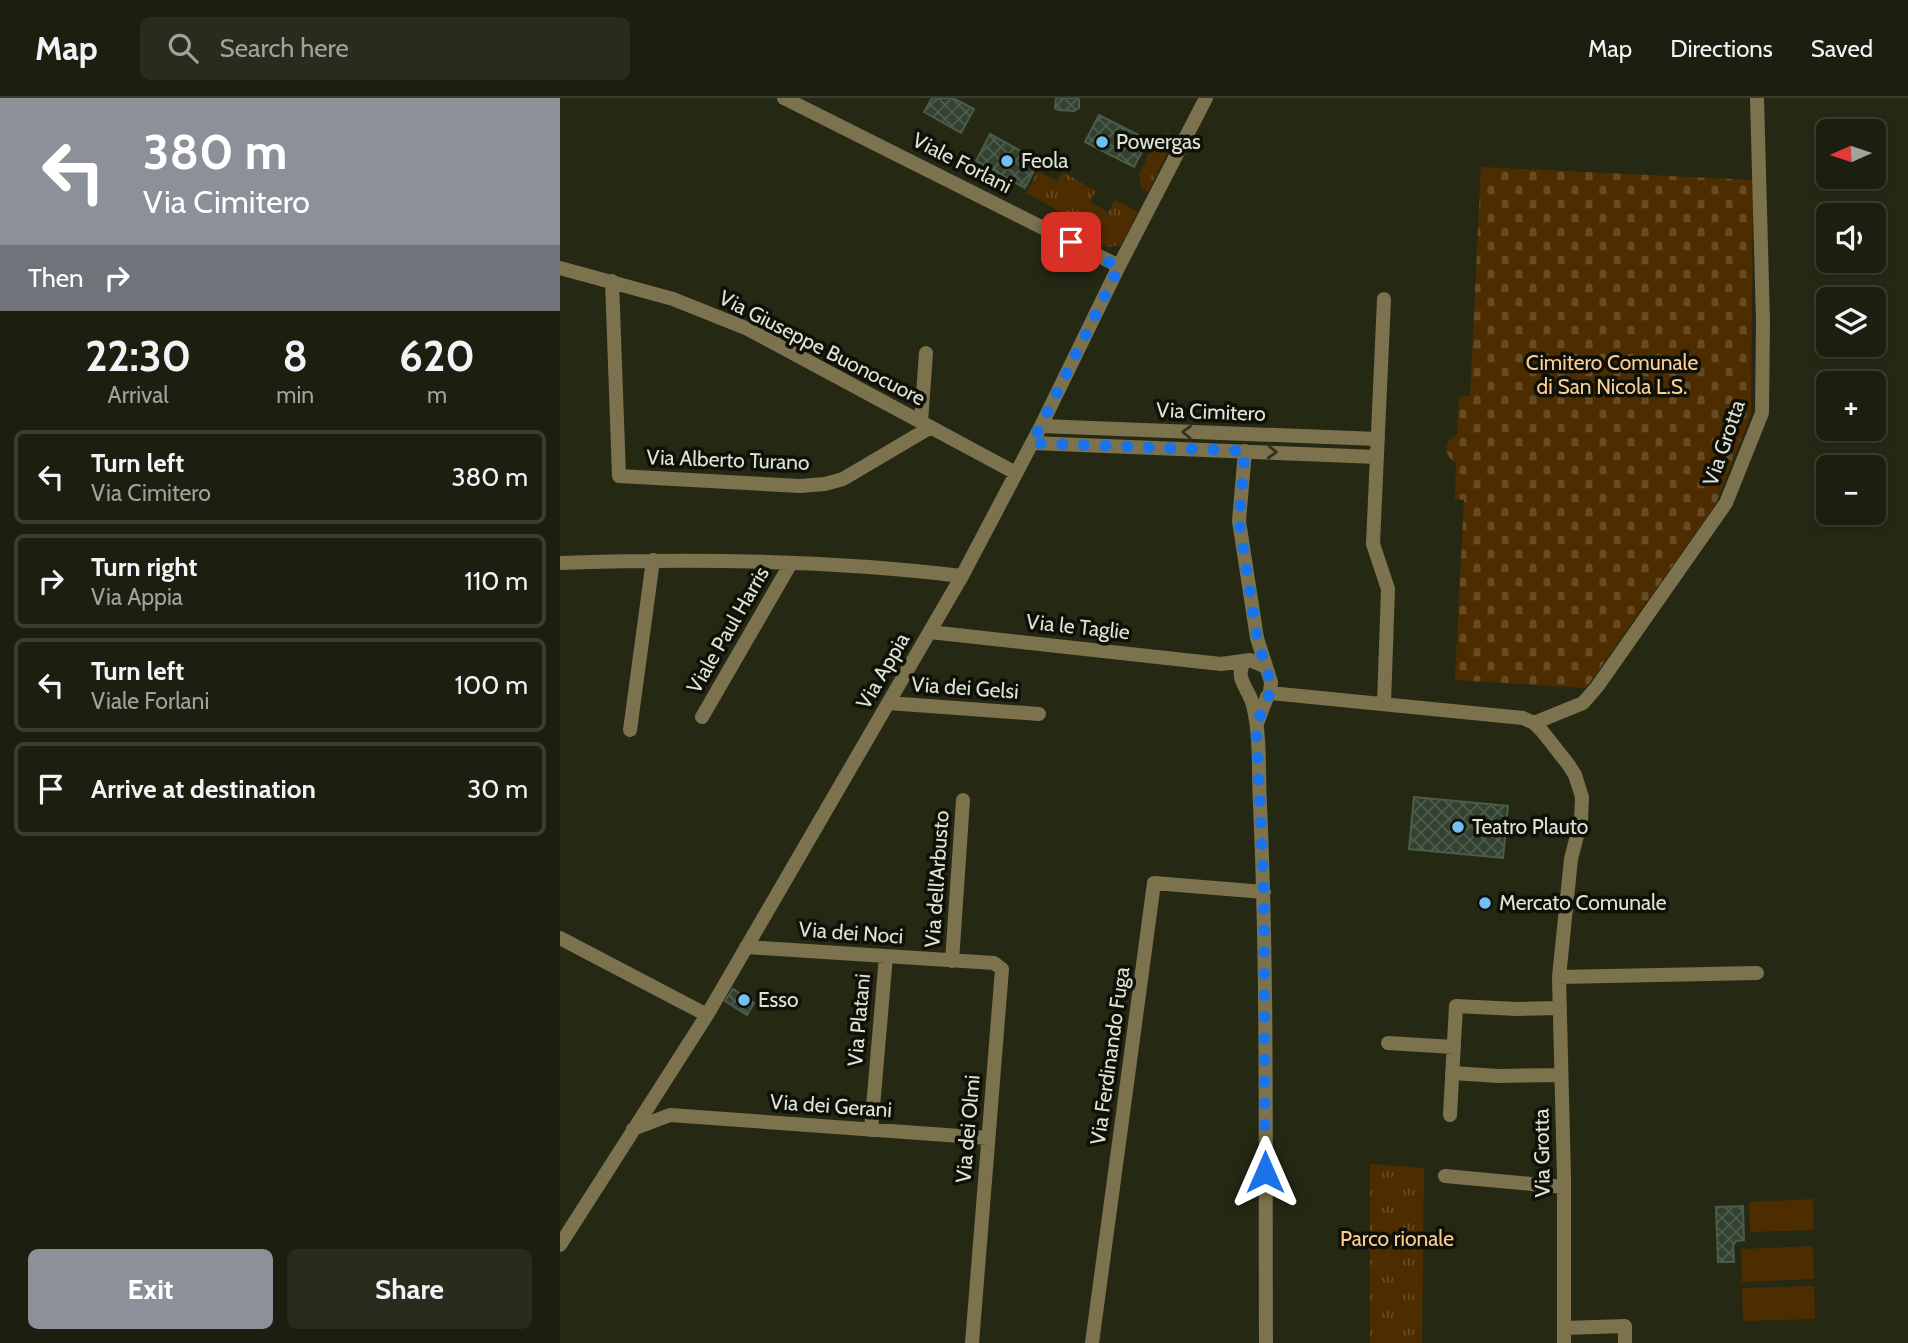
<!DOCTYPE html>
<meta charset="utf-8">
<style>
:root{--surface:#1c1f0f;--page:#292c1d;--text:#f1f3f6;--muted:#a0a29e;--line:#3a3d2f;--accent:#8c9099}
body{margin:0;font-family:Cabin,sans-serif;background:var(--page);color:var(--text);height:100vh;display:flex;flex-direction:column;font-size:26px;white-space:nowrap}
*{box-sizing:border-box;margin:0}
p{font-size:23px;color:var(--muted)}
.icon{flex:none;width:38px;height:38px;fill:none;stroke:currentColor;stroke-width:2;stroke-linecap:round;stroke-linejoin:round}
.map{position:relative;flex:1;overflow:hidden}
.details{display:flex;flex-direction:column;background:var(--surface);width:560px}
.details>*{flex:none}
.banner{background:#8c9099;color:#fff;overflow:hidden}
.needle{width:46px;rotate:267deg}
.tools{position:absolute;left:1256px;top:21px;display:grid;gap:14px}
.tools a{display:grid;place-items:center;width:70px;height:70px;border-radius:10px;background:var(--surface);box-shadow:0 4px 10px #0003,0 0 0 2px var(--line);font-size:35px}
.pin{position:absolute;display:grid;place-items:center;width:60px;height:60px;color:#fff;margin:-30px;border-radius:14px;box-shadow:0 4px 10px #0006}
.me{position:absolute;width:77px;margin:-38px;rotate:0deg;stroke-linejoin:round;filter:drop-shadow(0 0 5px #0008)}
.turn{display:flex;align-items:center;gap:24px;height:147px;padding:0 28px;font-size:32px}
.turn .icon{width:91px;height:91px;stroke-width:2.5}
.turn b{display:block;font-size:49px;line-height:60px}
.then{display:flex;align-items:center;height:66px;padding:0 28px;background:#0003;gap:14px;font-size:26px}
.eta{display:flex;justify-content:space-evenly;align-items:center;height:119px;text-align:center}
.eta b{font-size:42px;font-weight:700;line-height:49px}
.action{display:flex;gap:14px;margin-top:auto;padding:14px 28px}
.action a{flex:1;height:80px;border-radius:10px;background:var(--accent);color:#fff;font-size:28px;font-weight:700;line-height:80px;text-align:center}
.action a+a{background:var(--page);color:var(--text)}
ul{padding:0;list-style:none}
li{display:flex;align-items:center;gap:21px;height:94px;margin:0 14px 10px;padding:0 14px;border:4px solid var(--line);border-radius:10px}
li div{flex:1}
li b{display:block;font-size:26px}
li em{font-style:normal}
header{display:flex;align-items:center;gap:42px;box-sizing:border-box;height:98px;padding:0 35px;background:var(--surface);border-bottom:2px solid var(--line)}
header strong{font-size:33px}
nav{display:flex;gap:38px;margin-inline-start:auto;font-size:24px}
.search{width:490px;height:63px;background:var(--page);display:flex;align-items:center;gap:18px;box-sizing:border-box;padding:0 24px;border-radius:10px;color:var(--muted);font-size:26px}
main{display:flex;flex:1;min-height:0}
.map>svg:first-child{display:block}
</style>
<header>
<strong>Map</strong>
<div class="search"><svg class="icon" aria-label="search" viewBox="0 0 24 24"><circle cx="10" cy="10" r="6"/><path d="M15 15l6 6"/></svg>Search here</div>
<nav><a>Map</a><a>Directions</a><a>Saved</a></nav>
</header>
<main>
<section class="details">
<div class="banner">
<div class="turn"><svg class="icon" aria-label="left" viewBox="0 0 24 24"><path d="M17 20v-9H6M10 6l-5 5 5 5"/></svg><div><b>380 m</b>Via Cimitero</div></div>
<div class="then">Then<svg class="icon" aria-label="right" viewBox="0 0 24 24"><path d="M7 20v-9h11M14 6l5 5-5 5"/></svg></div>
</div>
<div class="eta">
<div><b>22:30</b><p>Arrival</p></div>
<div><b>8</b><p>min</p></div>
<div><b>620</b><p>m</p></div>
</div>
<ul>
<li><svg class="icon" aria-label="left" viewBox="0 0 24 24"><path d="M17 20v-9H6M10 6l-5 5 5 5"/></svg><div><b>Turn left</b><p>Via Cimitero</p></div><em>380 m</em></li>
<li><svg class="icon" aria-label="right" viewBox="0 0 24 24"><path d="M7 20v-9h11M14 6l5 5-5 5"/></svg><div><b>Turn right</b><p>Via Appia</p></div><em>110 m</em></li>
<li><svg class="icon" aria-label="left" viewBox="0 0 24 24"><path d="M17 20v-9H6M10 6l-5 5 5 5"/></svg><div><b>Turn left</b><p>Viale Forlani</p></div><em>100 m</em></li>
<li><svg class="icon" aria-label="arrive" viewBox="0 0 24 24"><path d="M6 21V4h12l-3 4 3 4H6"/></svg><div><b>Arrive at destination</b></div><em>30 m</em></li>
</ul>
<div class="action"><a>Exit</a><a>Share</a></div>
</section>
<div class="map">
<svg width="1348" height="1245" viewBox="0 0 1348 1245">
<defs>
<pattern id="grass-tufts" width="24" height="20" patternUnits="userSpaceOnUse" patternTransform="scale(1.75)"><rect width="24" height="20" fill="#4d2d00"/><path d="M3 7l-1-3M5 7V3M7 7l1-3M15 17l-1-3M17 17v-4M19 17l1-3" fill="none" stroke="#664b24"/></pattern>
<pattern id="cemetery-stones" width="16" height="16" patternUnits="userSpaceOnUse" patternTransform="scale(1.75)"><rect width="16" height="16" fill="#4d2d00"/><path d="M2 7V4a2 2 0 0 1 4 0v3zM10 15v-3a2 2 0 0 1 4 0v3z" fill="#664b24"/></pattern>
<pattern id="building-cross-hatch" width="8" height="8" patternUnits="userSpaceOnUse" patternTransform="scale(1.75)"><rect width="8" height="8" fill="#324130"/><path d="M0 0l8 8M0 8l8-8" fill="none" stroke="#4f5c4d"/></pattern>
</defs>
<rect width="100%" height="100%" fill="#252914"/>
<path fill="url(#grass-tufts)" d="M608,34l7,5 -27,55 -6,-4 -3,-13 17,-37z
M478,73l19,10 6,-9 33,19 -6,11 18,10 7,-12 23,12 -17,33 -14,2 -42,-21 5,-9 -44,-24z
M810,1066l54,4 -2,175h-52z"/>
<path fill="url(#cemetery-stones)" d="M921,69l272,13 -2,234 -35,90 -130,184 -131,-8 9,-180 -9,-1 1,-36c-13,-8 -13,-22 1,-28l2,-38 11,-1z"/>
<path fill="#4d2d00" d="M1253,1101l1,31 -64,2 -1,-30z
M1253,1148l1,33 -72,3 -1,-33z
M1254,1188l1,33 -72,2 -1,-33z"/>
<path fill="url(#building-cross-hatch)" stroke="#4b5c49" stroke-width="2" d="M372,0h21l21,11 -13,24 -37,-21z
M496,0h23v10l-5,3 -16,-1 -3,-2z
M539,17l49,25 -14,27 -49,-25z
M430,36l49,27 -14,27 -49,-27z
M854,699l94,9 -5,52 -94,-9z
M173,891l21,14 -7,12 -22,-14z
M1183,1108l1,34 -8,1 -3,5 1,16h-16l-2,-55z"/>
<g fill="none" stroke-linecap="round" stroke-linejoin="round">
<path stroke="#7c724e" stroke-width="14" d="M224,0l335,168
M0,170l113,31 75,30 268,144
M52,183l7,195 181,10 25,-2 18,-5 88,-52
M824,201l-11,245 15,45 -4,115
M361,324l5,-69
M481,328l337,13
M472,345l345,14
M685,353l-6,70 18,117 14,44 -1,11 -3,4 -9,24
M0,465c134,-5 269,-3 402,13
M370,534l291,32 29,-4 14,6
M685,563c-12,16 4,28 8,44 8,32 5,68 7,100 8,179 5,359 6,538
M710,595l253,25 11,5 8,8 26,33 7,11 7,22 -1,23 -10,39 -12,118 5,200v166
M328,605l151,11
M142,619l89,-154
M974,625l49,-20 14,-16 129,-184 36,-90 1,-91 -6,-224
M70,632l23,-170
M0,840l147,77
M186,849l248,16 8,6 -30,374
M392,863l11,-161
M999,879l198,-4
M828,945l66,4
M892,975l46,3 63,-1
M890,1017l6,-109 61,3 43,-1
M73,1031l37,-14 318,23
M311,1032l15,-174
M885,1078l119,11
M0,1147l147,-230 255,-439 79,-150 78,-160 87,-168
M1004,1230l61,-2v17
M532,1245l62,-460 110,9"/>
</g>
<defs><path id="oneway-chevron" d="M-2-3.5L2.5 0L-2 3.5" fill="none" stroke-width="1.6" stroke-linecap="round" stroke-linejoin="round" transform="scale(1.75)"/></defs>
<g stroke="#353320">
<use href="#oneway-chevron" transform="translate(627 334) rotate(-178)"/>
<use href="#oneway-chevron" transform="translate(712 354) rotate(2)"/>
</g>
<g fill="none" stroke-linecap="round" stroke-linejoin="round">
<path stroke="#1a73e8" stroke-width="12" stroke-dasharray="0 21.6" d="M511,144l48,25 -87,176 213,8 -6,70 18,117 15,50 -16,37 8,167 1,280"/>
</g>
<g fill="#72c1f5" stroke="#0f1108" stroke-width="2.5">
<circle cx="542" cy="44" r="7"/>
<circle cx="447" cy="63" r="7"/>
<circle cx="898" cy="729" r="7"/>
<circle cx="925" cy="805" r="7"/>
<circle cx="184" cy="902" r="7"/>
</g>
<g text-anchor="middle" stroke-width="7" stroke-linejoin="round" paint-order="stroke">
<g font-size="21" fill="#dfe2d5" stroke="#0f1108" text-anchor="start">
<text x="556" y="51">Powergas</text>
<text x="461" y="70">Feola</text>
<text x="912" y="736">Teatro Plauto</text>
<text x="939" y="812">Mercato Comunale</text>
<text x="198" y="909">Esso</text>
</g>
<g font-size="21" fill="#dfe2d5" stroke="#0f1108">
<text transform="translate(402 65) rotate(27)" y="7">Viale Forlani</text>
<text transform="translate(262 250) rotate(27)" y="7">Via Giuseppe Buonocuore</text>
<text transform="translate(651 314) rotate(2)" y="7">Via Cimitero</text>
<text transform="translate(1164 345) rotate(-71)" y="7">Via Grotta</text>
<text transform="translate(168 362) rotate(2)" y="7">Via Alberto Turano</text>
<text transform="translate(518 529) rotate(6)" y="7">Via le Taglie</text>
<text transform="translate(168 532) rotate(-60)" y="7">Viale Paul Harris</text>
<text transform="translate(323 573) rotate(-60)" y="7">Via Appia</text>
<text transform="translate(405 590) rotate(4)" y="7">Via dei Gelsi</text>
<text transform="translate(377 781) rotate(-86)" y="7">Via dell'Arbusto</text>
<text transform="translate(291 835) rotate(4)" y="7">Via dei Noci</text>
<text transform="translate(299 922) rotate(-85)" y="7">Via Platani</text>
<text transform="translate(550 958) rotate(-82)" y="7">Via Ferdinando Fuga</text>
<text transform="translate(271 1008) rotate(4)" y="7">Via dei Gerani</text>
<text transform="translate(408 1031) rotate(-85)" y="7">Via dei Olmi</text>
<text transform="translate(982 1055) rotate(-91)" y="7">Via Grotta</text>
</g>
<g font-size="21" fill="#fdcd97" stroke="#0f1108">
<text x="1052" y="272">Cimitero Comunale<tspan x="1052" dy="24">di San Nicola L.S.</tspan></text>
<text x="837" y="1148">Parco rionale</text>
</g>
</g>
</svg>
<div class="tools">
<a><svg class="needle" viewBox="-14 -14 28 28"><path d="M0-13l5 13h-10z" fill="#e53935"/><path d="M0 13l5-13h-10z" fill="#a0a29e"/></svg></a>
<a><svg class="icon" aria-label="sound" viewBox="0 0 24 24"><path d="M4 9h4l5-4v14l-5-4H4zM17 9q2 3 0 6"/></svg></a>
<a><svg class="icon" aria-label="layers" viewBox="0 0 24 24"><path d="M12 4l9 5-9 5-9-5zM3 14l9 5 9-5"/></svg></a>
<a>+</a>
<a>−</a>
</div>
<div class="pin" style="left:511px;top:144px;background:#d93025"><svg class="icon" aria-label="arrive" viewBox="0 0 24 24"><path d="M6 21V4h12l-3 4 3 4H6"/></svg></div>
<svg class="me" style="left:705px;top:1074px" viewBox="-20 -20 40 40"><path d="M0-17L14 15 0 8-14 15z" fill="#1a73e8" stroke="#fff" stroke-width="4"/></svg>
</div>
</main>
